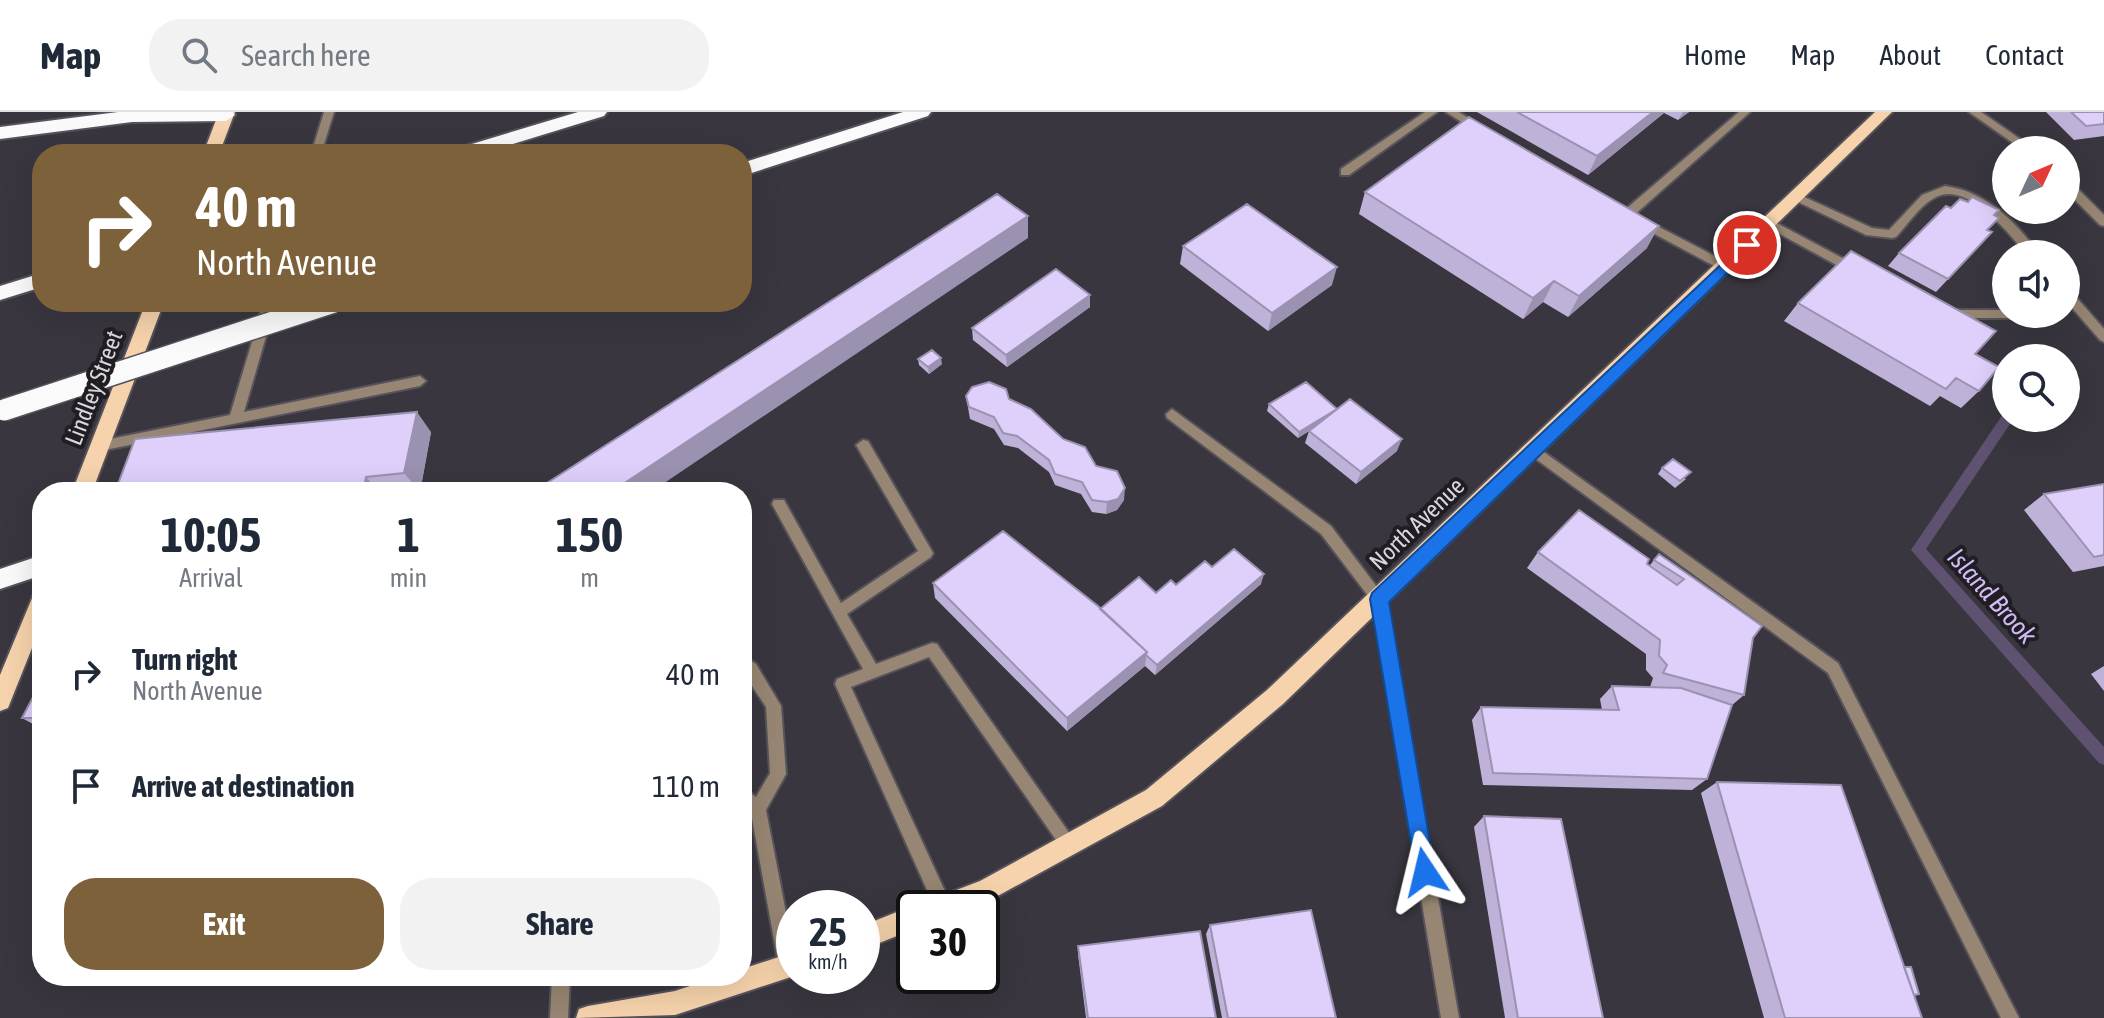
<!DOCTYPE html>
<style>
:root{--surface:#fff;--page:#f2f2f3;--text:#1f2937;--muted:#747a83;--line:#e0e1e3;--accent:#7d613b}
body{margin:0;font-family:"Asap Condensed",sans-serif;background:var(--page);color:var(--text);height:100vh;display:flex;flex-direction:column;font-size:30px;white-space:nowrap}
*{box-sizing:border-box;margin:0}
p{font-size:26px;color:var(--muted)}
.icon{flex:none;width:44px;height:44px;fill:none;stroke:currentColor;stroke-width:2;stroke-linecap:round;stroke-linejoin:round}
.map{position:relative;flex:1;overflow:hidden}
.details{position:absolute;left:32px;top:370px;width:720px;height:504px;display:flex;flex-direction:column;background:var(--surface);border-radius:32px;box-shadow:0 8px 32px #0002}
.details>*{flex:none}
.hud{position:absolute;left:32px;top:32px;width:720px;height:168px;border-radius:32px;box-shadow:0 8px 32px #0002;background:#7d613b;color:#fff;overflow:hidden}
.needle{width:52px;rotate:46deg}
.tools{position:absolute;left:1992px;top:24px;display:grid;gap:16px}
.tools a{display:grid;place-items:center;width:88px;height:88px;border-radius:50%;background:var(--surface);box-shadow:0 8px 32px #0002;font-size:40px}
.speed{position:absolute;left:776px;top:778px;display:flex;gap:16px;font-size:40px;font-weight:700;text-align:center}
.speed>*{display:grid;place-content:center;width:104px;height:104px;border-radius:50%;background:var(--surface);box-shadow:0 8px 32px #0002;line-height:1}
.speed small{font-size:20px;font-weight:400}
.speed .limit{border:4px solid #111;border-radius:12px;background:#fff;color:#111}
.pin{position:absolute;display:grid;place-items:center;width:68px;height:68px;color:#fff;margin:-34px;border:4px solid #fff;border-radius:50%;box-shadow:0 2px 8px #0007}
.me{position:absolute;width:88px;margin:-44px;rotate:350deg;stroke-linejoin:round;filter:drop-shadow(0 0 6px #0008)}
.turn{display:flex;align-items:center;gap:28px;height:168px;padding:0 32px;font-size:36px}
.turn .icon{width:104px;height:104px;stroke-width:2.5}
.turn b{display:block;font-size:56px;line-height:68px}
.eta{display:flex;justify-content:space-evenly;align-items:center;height:136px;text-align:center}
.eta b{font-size:48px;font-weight:700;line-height:56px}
.action{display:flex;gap:16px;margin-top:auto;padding:16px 32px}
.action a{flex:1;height:92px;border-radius:32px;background:var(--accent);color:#fff;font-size:32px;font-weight:700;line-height:92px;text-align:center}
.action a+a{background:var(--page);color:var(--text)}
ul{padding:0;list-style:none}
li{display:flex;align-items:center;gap:24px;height:112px;padding:0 32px}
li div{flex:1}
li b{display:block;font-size:30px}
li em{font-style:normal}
header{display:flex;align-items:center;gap:48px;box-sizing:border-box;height:112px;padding:0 40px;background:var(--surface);border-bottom:2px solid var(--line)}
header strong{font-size:38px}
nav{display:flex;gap:44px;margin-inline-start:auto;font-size:28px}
.search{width:560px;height:72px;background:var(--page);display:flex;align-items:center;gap:20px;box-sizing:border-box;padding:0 28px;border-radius:32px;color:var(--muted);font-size:30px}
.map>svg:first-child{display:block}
</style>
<header>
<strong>Map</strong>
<div class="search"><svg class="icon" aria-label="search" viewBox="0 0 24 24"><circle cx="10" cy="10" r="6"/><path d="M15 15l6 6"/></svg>Search here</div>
<nav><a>Home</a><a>Map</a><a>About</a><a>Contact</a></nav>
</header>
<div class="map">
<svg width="2104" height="906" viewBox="0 0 2104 906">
<rect width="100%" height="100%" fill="#39363f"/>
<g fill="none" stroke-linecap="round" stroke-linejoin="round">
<path fill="#5f5271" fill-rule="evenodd" d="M2020,239l4,2 2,5h-12l2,-5z
M2003,302h3v4h8l-88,131 178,198v18l-5,-2 -188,-213z"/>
<g stroke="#56535b" stroke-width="4">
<path id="minor" d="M324,0h10l-13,42h-10z
M1425,0h12l-88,63h-8v-6z
M1446,0h13l24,16 -5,3 -4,-1z
M1739,0h11l-118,105c-7,2 -16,-3 -20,-9l6,-4 9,4z
M1969,0h12l55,38h-13z
M2066,68l4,1 34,34v11l-4,-1 -34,-34z
M1945,74c40,5 72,36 94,68h-13c-17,-21 -59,-73 -90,-57 -16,8 -28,27 -40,40l-4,1 -26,-3 -76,-37 2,-3h8l72,33 17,2 33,-35z
M1640,105l88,46 2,3 -6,4 -4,-1 -84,-45v-6z
M1769,107l92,49 2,3 -6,4 -4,-1 -88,-48v-6z
M2066,177l4,1 34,39v13l-4,-2 -34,-39z
M264,190h12l-32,110 176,-36 6,5 -6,5 -320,65 -5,-1 -2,-4 7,-5 130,-26z
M1952,198h54v4h15l-6,4h-63l-6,-4z
M1172,297l159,117 55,73 73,419h-18l-69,-417 -51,-67 -154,-116 -1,-4z
M863,328l5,1 65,112 -2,4 -84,57 29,50 56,-21 5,1 140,200 -2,6 -6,2 -6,-2 -134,-193 -78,30 98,213 1,8h-15l-100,-224 2,-5 26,-10 -91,-165 2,-4h10l57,103 77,-52 -62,-106z
M1534,333l304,218 181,355h-18l-173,-345 -299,-219 -2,-4 2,-4z
M742,543l14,9 25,42 5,68 -20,36 28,144v19l-6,3 -6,-3 -3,-6 -28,-154 -9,-8v-18l14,10 14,-24 -4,-66 -24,-36z
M552,864h18l-2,42h-18z"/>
</g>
<g stroke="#56535b" stroke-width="4">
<path id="major" d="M219,0h16l-16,42h-16z
M1875,0h17l-609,592 -121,102 -168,92 -25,10h-43l4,-8 50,-19 166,-91 121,-100z
M146,190h18l-72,190h-20z
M42,476v35l-34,85 -8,3v-36l35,-84z
M914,793l7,3h-7v21l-52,21v-24z
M794,840v24l-119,39 -99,3 3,-9 9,-3 87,-15 45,-15h22v-7z"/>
</g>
<g stroke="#56535b" stroke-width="4">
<path id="highway" d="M118,0h115l2,3 -9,6 -94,1 -132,17v-12z
M578,0h29l-3,4 -124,38h-30l2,-4z
M903,0h28l-3,4 -186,60v-13z
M42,161v14l-42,13v-14z
M42,443v20l-42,14v-20z"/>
</g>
<use href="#minor" fill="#978673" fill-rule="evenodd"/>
<use href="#major" fill="#f6d3ac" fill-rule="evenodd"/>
<use href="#highway" fill="#fafafa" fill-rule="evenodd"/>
<g stroke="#56535b" stroke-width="24" stroke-linecap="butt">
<path id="highway-bridge" d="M4,298l330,-108"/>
</g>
<use href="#highway-bridge" stroke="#fafafa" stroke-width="21"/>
</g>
<path fill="#bfb2d8" d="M1477,0h212l-11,8 -14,-7 -76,62z
M2046,0h58v24l-30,4z
M1365,80l282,56 -79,69 -25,-15 -20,17 -164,-105z
M1951,96l43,8 -6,14 4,2 -56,60 -48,-26 11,-13z
M1183,134l149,39 -64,46 -88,-67z
M1090,183v12l-83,60 -34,-27 -1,-12z
M1798,191l177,51 4,37 -18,17 -21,-12 -10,10 -146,-85z
M918,247l24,5 -13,10 -10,-9z
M966,284l43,3 54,40 33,27 28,34 -7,10 -11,4 -14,-2 -11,-18 -26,-9 -6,-13 -31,-24 -14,-3 -10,-16 -24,-10z
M1269,292l68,5 60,42 -41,33 -51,-41 4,-12 -11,7 -31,-27z
M431,320l-11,60h-305z
M1662,356l24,11 -11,9 -17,-14z
M2104,372v82l-31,6 -49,-62 20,-16z
M1538,440l109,12 3,1 9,-11 94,84 -9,57 -13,11 -24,73 -15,11 -209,-5 -11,-65 9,-13 121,3 -2,-11 12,-13 38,1 3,-9 -7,-8v-16l-119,-86z
M1212,455l49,17 -106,91 -10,-9 -78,65 -132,-133 -2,-15 167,26 56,-16 20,-8z
M2104,554v25l-13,-17z
M42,568v49l-20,-11z
M1717,670l187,185 15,27 -5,2 8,22h-158l-63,-225z
M1484,704l119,202h-98l-31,-191z
M1210,813l126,93h-114l-16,-84z
M1078,834l138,72h-130l-8,-64z"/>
<path fill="#9b91b0" d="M1653,0h12l-77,63 9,-19z
M1683,0h6l-11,8z
M1028,104v22l-377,254h-40z
M1659,114l-12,22 -79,69 11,-21z
M1337,155l-5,18 -64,46 4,-18z
M1554,169l-11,21 -20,17 10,-21z
M1090,183v12l-83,60 -1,-12z
M941,246l1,6 -13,10 -1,-7z
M1337,297l-2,6 -37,23 1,-6z
M417,300l14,20 -11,60 -16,-19z
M1402,327l-5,12 -41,33 5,-12z
M366,365l13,15h-16z
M1125,376l-1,12 -7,10 -11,4 1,-12z
M1264,462l-3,10 -106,91 2,-10z
M1147,540l-2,14 -78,65v-13z"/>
<path fill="#decffb" stroke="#9b91b0" stroke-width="2" d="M1517,0h136l-56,44z
M2071,0h33v12l-18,2z
M1469,5l190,109 -80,70 -25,-15 -21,17 -168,-106z
M997,82l31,22 -417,276h-78z
M1972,85l27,13 -5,5 5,3 -12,12 5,2 -44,47 -49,-26 47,-47 5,2 9,-9 8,3z
M1247,92l90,63 -65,46 -89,-67z
M1851,139l145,80 -21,23 24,13 -20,24 -23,-13 -10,11 -148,-86z
M1056,157l34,26 -84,60 -34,-27z
M932,238l9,8 -13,9 -10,-8z
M989,270l17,7 3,10 22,10 32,30 22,8 11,19 21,5 8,17 -7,11 -11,3 -15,-2 -10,-18 -27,-8 -6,-14 -32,-24 -14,-3 -9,-16 -25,-10 -3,-11 6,-9z
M1306,270l31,27 -38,23 -30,-28z
M1350,287l52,40 -41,33 -52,-41z
M417,300l-13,61 -38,4 -3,15h-248l20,-53z
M1673,347l18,13 -11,9 -18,-13z
M2104,372v71l-10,2 -50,-63z
M1579,398l70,49 -2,5 30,21 7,-6 -30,-19 5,-6 103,72 -9,12 -9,57 -81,-22 4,-8 -8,-9 1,-16 -122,-88z
M1003,419l95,75 49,46 -80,66 -134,-135z
M1234,437l30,25 -107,91 -11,-10 1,-3 -47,-43 39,-32 17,16 15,-13 5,5 29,-24 7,6z
M42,510v15h-8z
M42,568v38h-20z
M1612,574l69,2 51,17 -25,74 -214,-6 -12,-66 138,3z
M1717,670l124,3 81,233h-137z
M1484,704l77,3 42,199h-85z
M1311,798l25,108h-108l-18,-93z
M1200,819l16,87h-128l-10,-72z
M1904,855h7l8,27 -5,1z"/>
<path fill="#1a73e8" stroke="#114b97" stroke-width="2" d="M1747,128l5,1v8l-363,353 46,270 -3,7 -7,3 -8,-3 -47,-280 2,-6z"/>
<g text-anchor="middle" stroke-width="8" stroke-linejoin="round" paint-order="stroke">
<g font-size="24" fill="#d9d7dd" stroke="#201e22">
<text transform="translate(94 276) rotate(-69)" y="8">Lindley Street</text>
<text transform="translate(1417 412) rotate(-44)" y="8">North Avenue</text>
</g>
<g font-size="26" font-style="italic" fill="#d0bbf6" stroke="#201e22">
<text transform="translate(1992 484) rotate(48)" y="9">Island Brook</text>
</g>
</g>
</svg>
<div class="tools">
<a><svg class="needle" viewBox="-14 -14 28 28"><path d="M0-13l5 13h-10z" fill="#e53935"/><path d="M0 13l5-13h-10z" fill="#747a83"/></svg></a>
<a><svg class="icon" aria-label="sound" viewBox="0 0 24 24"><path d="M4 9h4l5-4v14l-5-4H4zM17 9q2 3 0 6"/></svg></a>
<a><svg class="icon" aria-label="search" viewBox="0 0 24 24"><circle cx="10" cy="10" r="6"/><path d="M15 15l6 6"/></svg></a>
</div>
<div class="speed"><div>25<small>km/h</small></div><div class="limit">30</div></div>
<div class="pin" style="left:1747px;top:133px;background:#d93025"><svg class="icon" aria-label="arrive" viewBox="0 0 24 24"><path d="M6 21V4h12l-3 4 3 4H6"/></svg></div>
<svg class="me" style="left:1425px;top:760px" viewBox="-20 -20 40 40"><path d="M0-17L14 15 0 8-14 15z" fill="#1a73e8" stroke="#fff" stroke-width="4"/></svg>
<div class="hud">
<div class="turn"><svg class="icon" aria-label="right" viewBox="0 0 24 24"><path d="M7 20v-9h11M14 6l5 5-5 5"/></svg><div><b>40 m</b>North Avenue</div></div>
</div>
<section class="details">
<div class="eta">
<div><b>10:05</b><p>Arrival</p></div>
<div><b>1</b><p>min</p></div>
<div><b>150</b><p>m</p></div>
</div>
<ul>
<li><svg class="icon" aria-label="right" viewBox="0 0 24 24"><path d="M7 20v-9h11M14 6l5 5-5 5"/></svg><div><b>Turn right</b><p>North Avenue</p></div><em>40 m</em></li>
<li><svg class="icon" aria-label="arrive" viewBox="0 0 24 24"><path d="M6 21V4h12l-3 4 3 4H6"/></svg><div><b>Arrive at destination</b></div><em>110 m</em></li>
</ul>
<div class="action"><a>Exit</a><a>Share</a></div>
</section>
</div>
